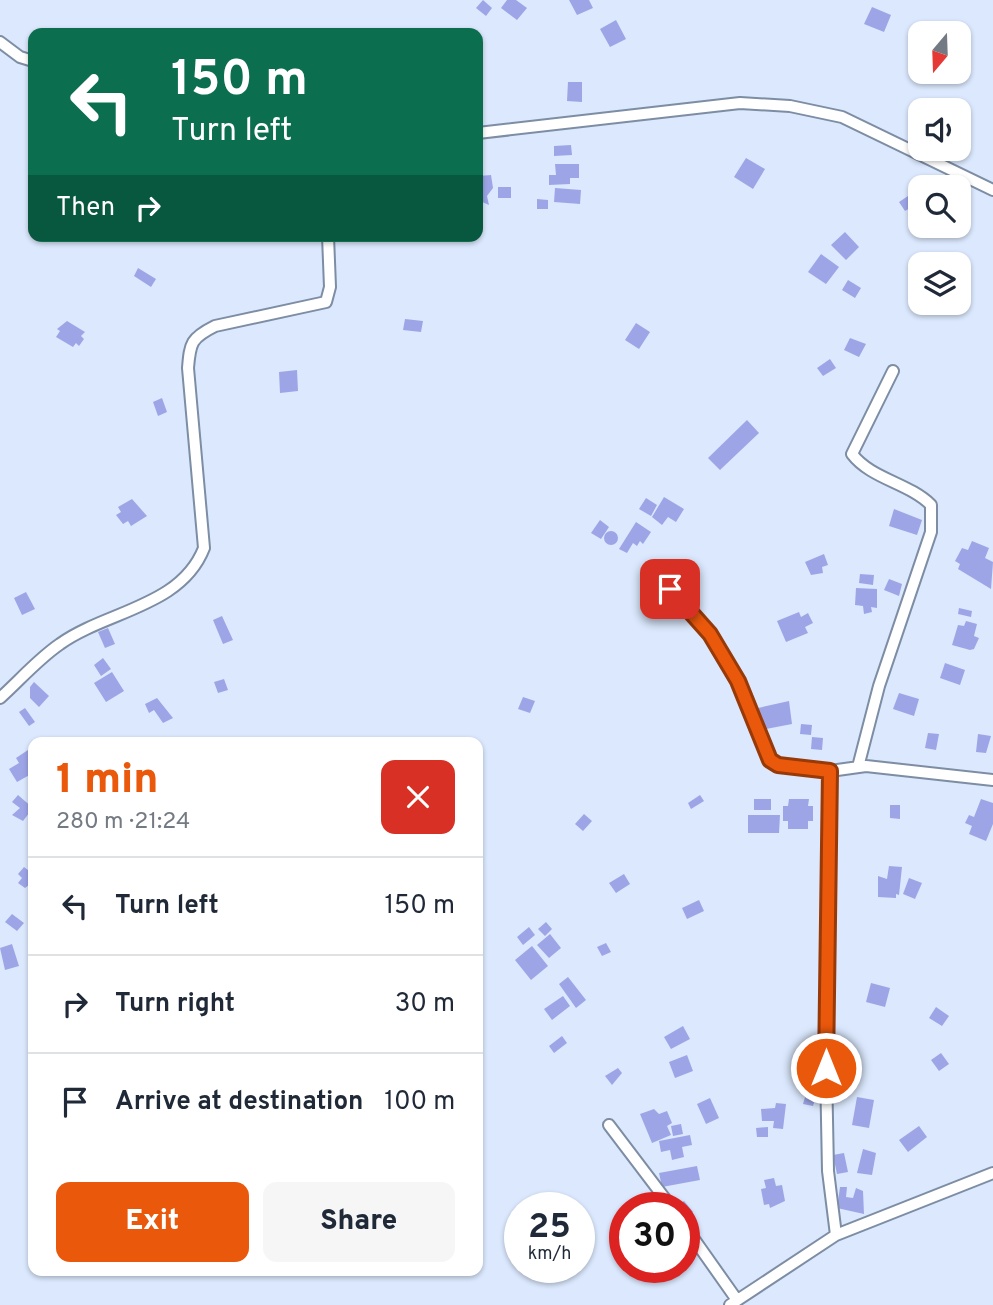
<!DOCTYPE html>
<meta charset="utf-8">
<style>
:root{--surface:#fff;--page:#f6f6f7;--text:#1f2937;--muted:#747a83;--line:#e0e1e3;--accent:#ea580c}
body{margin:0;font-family:Overpass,sans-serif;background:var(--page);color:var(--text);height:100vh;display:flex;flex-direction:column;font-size:26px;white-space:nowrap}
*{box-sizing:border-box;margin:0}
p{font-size:23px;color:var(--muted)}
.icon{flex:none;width:38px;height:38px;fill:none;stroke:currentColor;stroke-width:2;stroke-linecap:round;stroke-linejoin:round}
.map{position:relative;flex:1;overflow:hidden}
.panel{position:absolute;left:28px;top:737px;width:455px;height:539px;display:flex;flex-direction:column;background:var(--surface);border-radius:14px;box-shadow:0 2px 5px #0004}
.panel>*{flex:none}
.top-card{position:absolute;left:28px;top:28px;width:455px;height:214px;border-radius:14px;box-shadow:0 2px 5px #0004;background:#0b6e4f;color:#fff;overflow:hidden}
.needle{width:46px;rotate:199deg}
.controls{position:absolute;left:908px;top:21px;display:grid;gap:14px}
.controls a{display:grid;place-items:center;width:63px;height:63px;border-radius:14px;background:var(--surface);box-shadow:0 2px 5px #0004;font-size:35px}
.speed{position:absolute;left:504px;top:1192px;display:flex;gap:14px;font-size:35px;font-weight:700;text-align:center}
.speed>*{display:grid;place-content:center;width:91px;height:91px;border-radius:50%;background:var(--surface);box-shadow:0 2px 5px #0004;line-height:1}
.speed small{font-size:18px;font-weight:400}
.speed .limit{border:10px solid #d22;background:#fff;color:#111}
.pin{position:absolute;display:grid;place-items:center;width:60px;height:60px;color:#fff;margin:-30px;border-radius:14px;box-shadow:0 4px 10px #0006}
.me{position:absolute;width:77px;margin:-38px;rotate:0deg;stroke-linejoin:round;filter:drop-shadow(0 0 5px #0008)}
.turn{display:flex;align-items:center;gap:24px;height:147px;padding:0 28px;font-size:32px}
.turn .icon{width:91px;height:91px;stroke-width:2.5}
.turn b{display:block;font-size:49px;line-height:60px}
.then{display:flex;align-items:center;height:66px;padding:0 28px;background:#0003;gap:14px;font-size:26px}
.round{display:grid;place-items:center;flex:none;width:74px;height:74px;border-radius:14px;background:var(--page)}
.headline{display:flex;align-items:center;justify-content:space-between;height:119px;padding:0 28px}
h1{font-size:42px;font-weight:800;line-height:52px;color:var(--accent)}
.primary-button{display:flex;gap:14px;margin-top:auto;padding:14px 28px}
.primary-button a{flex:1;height:80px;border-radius:14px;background:var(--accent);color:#fff;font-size:28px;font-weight:800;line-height:80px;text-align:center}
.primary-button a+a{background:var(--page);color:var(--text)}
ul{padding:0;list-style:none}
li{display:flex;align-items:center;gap:21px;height:98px;padding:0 28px;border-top:2px solid var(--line)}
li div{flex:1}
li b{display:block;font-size:26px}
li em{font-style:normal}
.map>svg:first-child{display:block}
</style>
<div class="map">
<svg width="993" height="1305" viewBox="0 0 993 1305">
<rect width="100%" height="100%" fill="#dbe8fd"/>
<path fill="#9ea5e7" d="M483,0l9,8 -6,8 -10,-8z
M507,0h9l11,8 -10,12 -16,-12z
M569,0h20l4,8 -16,7z
M872,7l19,8 -7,17 -20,-8z
M616,20l10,19 -16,8 -10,-18z
M568,82h14v20l-15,-1z
M571,145l1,10 -18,1v-10z
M746,158l19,11 -12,20 -19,-12z
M555,164h24v14h-9v6l-21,1v-10h7z
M491,175l2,13 -6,8 2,9 -9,-4 -2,-25z
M498,187h13v11h-13z
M555,188l26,2 -1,14 -26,-2z
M908,196l7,9 -10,6 -6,-9z
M537,199l11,1v9h-11z
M845,232l14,15 -13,13 -15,-15z
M821,254l18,13 -13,17 -18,-12z
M138,268l18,11 -5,8 -17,-11z
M848,280l13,8 -6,10 -13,-8z
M405,319l18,2 -2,11 -18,-2z
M67,321l18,11 -4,4 3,3 -5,7 -3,-3 -3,4 -17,-10 4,-6 -3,-2z
M636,323l14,9 -11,17 -14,-9z
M850,338l16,6 -7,13 -15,-7z
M830,359l6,9 -13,8 -6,-8z
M297,370l1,21 -18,2 -1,-21z
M162,398l5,14 -9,4 -5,-14z
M747,420l12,13 -39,37 -12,-12z
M664,497l20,12 -8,13 -8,-5 -6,8 -10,-8z
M646,498l11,7 -6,11 -12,-7z
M132,499l15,17 -16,10 -3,-5 -5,3 -7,-9 5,-3 -3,-5z
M894,509l28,11 -5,15 -28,-9z
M600,520l9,7 -8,12 -10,-6z
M636,522l15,10 -8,12 -3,-3 -3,5 -4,-3 -6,10 -8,-4z
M604 538a7 7 0 1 1 14 0a7 7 0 1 1-14 0Z
M972,541l17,7 -4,10 8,4 -2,27 -33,-20 2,-5 -5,-3 7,-13 6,2z
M824,554l4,11 -6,2 1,6 -12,2 -6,-13z
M860,574l14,1 -1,10 -14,-2z
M889,579l13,5 -3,12 -15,-6z
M856,588l21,1v19l-6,-1 1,5 -8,2 -1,-8 -8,-1z
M26,592l9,17 -13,6 -8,-17z
M959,608l13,3 -1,6 -13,-3z
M799,612l2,5 7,-4 5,10 -8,4 3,6 -22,9 -9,-21z
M222,616l11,24 -10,4 -10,-24z
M966,621l11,3 -3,12 5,2 -5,11 -4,1 -18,-5 6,-20 6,1z
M108,628l7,16 -10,4 -7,-16z
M103,658l8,11 -10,7 -7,-11z
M945,663l20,7 -5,15 -20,-7z
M112,672l12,19 -18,11 -12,-19z
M224,679l4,11 -10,3 -4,-11z
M34,682l15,14 -10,11 -9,-9v-11z
M899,693l20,6 -5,17 -21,-7z
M523,697l12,4 -5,12 -12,-4z
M157,698l16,20 -10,5 -9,-13 -5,3 -4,-9z
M789,701l3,23 -26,5 -8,-21z
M25,708l10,14 -6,4 -10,-14z
M801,724l11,1 -1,10 -11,-1z
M928,733l11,1 -3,16 -11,-2z
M978,734l13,2 -5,17 -10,-1z
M812,737l11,1 -1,12 -11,-1z
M28,750l5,8v15l-16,9 -8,-13 10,-6 -3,-5z
M18,795l15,13 -10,13 -11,-6 8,-7 -8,-6z
M700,795l4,6 -13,8 -3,-6z
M754,799h17v11h-17z
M789,799h20l-1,7h5v15h-5v8h-20v-8h-5v-15h5z
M981,799l12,4v21l-7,17 -17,-7 3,-8 -7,-3 4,-8 5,2z
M890,805h10v14l-10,-1z
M584,814l8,7 -9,10 -8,-7z
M748,815h32l-1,18h-31z
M889,866l13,1 -3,28 -3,-1v4l-18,-1v-21l9,3z
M24,867l9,7v8l-8,6 -7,-5 4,-5 -4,-4z
M624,874l6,10 -14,9 -7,-10z
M909,878l13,5 -7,16 -12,-5z
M699,900l5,11 -17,8 -5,-11z
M12,914l12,9 -7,8 -12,-9z
M546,922l6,7 -7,7 -7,-7z
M529,927l6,8 -12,10 -6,-8z
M550,934l11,14 -12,10 -12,-13z
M606,943l5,9 -9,4 -5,-9z
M12,944l7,22 -14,4 -5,-22z
M532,946l16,20 -17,14 -16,-20z
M568,977l18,23 -10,8 -17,-24z
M871,983l19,5 -5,19 -19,-5z
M563,996l7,10 -18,14 -8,-11z
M936,1007l13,9 -7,10 -13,-8z
M683,1026l7,13 -19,10 -7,-12z
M562,1036l5,7 -13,10 -5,-7z
M941,1053l8,11 -10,7 -8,-11z
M687,1055l6,16 -18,7 -6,-16z
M618,1068l4,5 -10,12 -7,-9z
M806,1094l10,2 -3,10 -10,-2z
M857,1097l17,3 -5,28 -17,-3z
M710,1098l9,20 -13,6 -9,-20z
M776,1103l10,1 -3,25 -10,-1 1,-7h-12l-1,-12 14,-1z
M654,1109l5,5 8,-3 5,12 -5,3 4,9 -19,8 -12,-29z
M681,1124l2,10 -10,2 -2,-10z
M919,1126l8,11 -19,15 -9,-12z
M768,1127v10h-11l-1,-9z
M690,1135l2,10 -10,2 2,10 -12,3 -2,-10 -9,2 -2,-11z
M863,1149l13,4 -4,22 -15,-2z
M844,1153l4,19 -11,2 -4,-19z
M697,1166l3,14 -38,7 -3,-14z
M774,1178l2,8 6,-1 3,16 -15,7 -1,-4 -5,1 -3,-16 5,-1 -2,-8z
M840,1187h7l-1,10 7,1 3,-10 7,3 1,23 -27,-6z
M684,1201l9,11 -9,6v-10h-9z"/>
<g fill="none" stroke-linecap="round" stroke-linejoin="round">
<g stroke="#7d8da4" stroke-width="14">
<path id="street" d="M0,42l20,15 13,4
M478,133l262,-30 50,3 52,11 151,73
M670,589l41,45 27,47 32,79 8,5 52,6
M0,698c19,-17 38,-39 60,-54 46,-33 121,-37 144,-96l-16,-180c2,-25 3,-30 27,-42l111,-24 4,-15 -2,-51
M858,767l21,-81 52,-154v-27c-22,-22 -60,-26 -79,-51l41,-83
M609,1125l63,83
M684,1225l53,75
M836,1235l-8,-64 -2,-103 4,-297 36,-5 127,14
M730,1305l106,-70 157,-62"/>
</g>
<use href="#street" stroke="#fff" stroke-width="10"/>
</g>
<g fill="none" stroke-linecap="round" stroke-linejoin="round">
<g stroke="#983908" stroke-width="18">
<path id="route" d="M670,589l40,45 28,47 32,79 8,5 52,6 -4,297"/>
</g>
<use href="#route" stroke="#ea580c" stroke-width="12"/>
</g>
</svg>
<div class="controls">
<a><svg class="needle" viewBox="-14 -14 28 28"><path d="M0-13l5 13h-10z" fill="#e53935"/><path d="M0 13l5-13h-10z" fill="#747a83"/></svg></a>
<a><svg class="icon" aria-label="sound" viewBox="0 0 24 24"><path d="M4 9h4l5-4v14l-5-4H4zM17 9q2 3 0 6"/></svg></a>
<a><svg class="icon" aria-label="search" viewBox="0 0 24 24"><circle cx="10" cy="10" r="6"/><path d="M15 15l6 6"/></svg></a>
<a><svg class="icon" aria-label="layers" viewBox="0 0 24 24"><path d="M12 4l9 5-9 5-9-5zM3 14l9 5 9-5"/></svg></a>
</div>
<div class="speed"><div>25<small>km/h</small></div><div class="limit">30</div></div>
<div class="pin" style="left:670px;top:589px;background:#d93025"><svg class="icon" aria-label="arrive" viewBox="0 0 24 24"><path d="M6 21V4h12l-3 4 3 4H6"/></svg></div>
<svg class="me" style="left:826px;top:1068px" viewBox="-20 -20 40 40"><circle r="17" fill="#ea580c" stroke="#fff" stroke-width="3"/><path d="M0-11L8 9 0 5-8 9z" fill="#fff"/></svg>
<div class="top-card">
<div class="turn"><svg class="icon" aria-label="left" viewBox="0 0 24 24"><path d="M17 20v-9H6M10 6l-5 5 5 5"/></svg><div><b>150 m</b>Turn left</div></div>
<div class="then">Then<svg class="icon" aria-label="right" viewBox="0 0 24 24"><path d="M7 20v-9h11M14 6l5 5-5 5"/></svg></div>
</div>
<section class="panel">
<div class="headline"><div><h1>1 min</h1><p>280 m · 21:24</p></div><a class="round" style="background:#d93025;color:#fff"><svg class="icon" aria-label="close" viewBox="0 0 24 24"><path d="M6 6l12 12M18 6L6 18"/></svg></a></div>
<ul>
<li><svg class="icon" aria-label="left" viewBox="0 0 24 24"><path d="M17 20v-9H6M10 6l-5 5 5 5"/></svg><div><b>Turn left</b></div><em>150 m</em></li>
<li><svg class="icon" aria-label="right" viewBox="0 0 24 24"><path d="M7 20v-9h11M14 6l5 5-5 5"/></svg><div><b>Turn right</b></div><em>30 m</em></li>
<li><svg class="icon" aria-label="arrive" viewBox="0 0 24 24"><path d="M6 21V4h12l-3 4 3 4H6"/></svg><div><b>Arrive at destination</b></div><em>100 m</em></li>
</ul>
<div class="primary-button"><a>Exit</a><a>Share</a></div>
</section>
</div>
